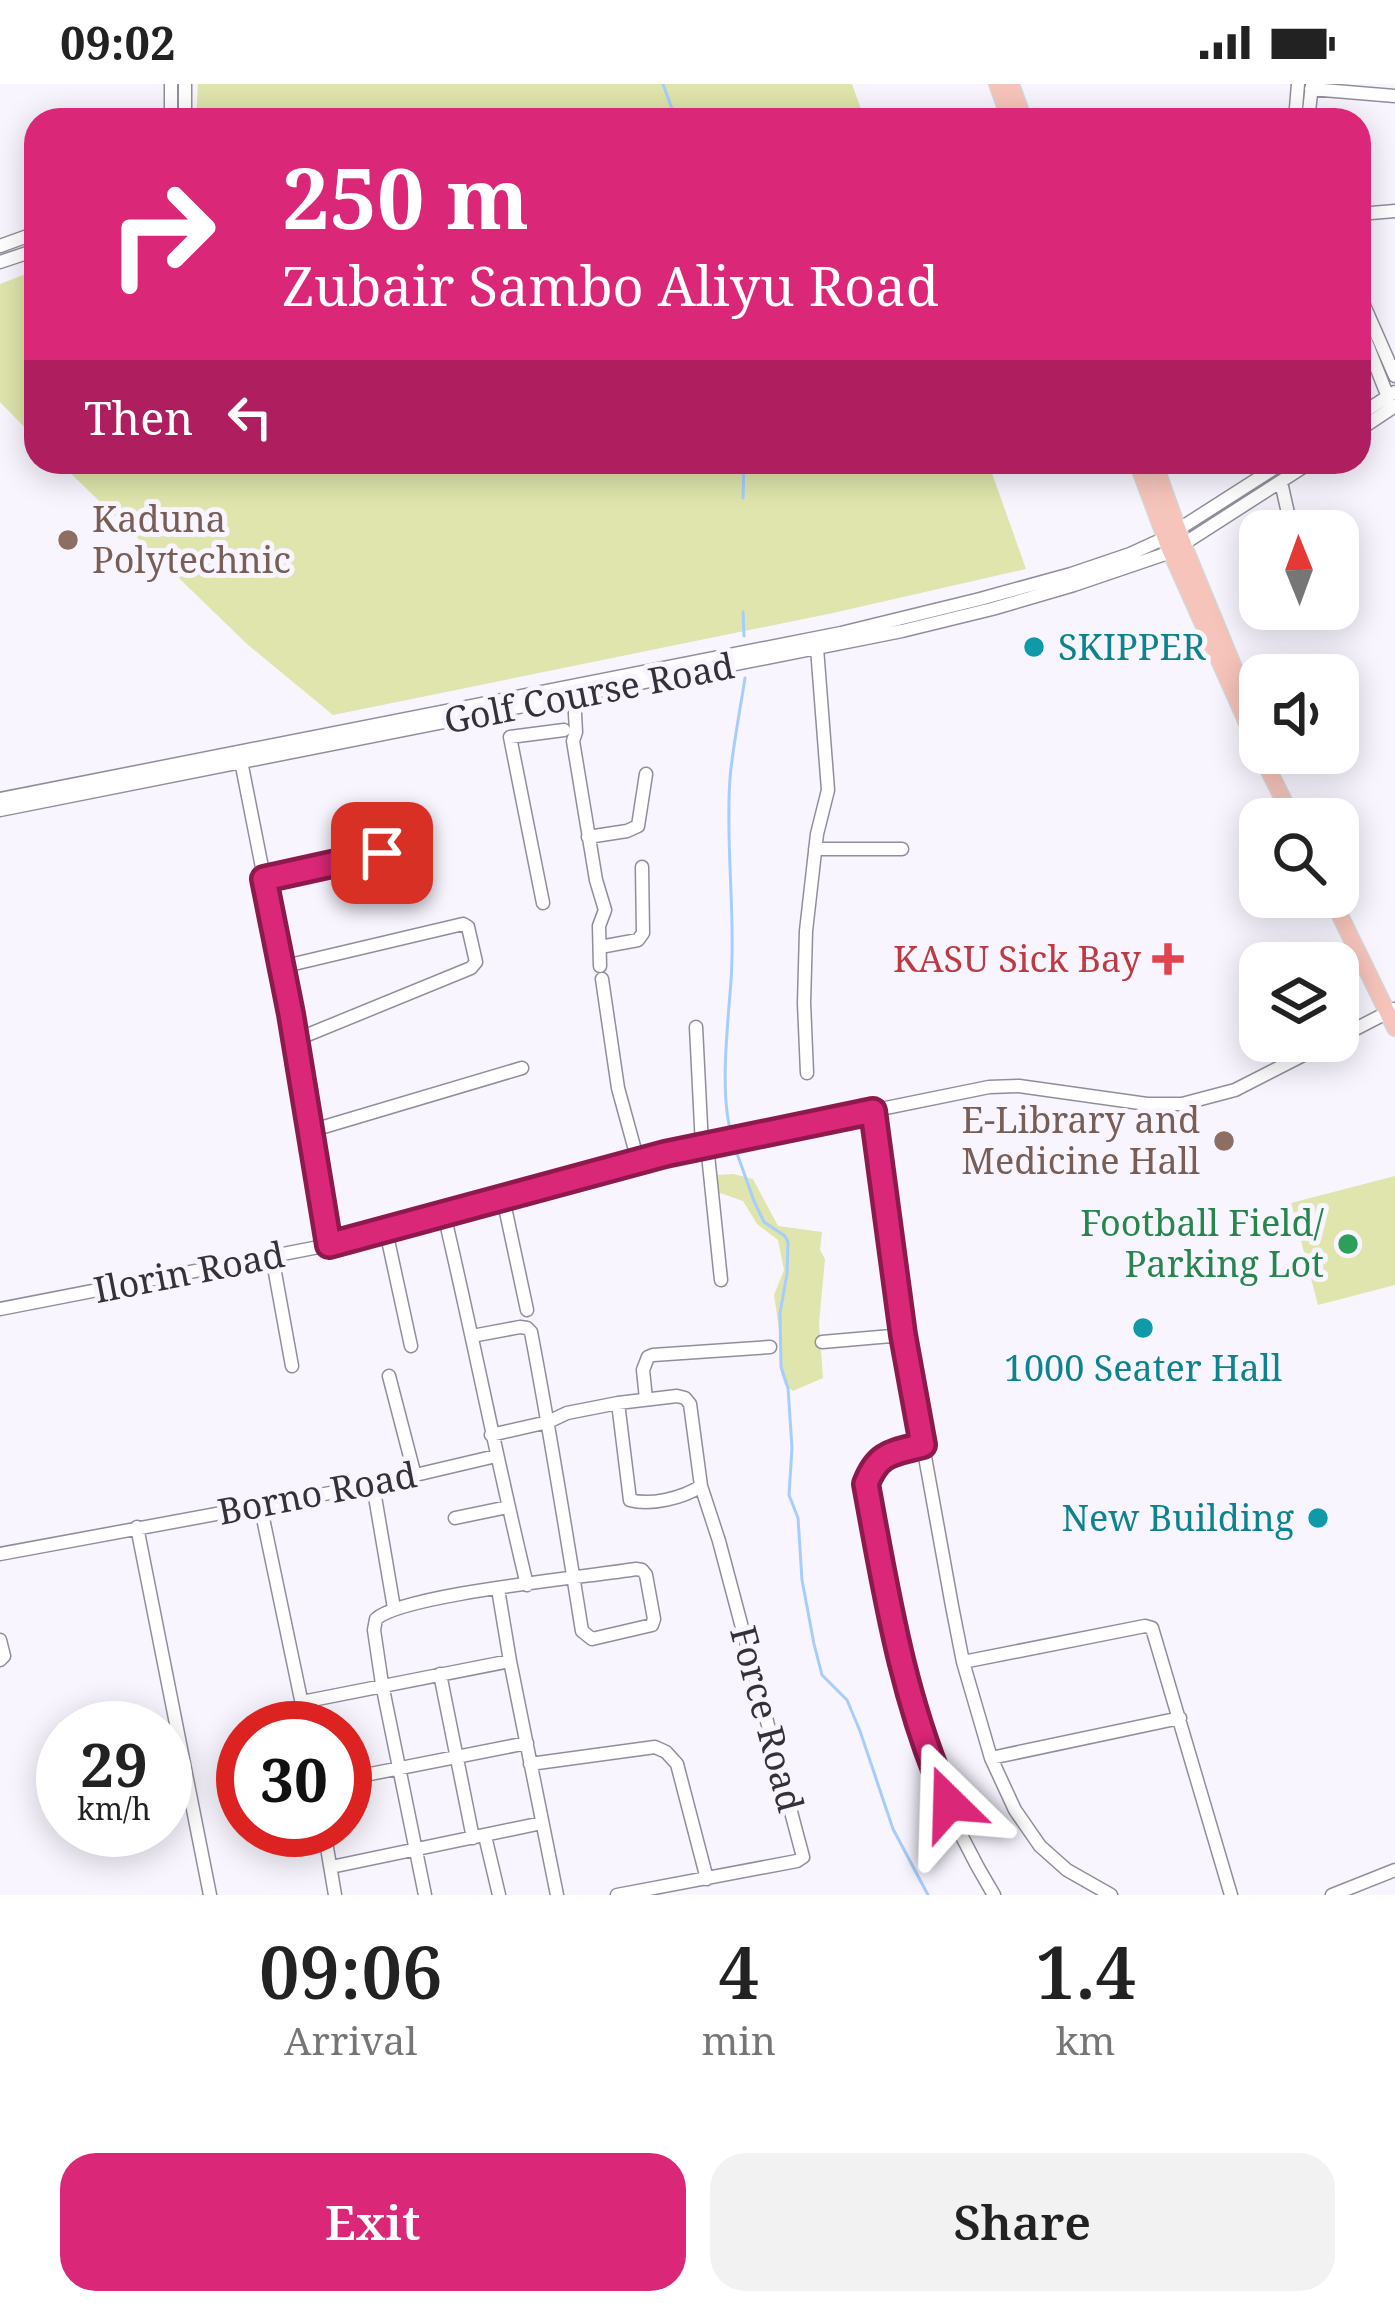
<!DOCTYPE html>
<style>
:root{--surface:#fff;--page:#f2f2f2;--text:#222;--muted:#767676;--accent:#db2777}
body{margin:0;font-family:"Noto Serif",serif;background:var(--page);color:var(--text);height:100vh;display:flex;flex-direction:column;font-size:45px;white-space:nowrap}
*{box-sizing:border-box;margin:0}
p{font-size:39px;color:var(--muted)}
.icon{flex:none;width:66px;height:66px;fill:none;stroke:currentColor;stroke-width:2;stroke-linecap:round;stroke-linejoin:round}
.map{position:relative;height:1811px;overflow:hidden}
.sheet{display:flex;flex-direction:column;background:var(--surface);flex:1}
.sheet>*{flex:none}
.hud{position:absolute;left:24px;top:24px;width:1347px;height:366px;border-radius:36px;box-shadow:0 6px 30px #0003;background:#db2777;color:#fff;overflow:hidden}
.needle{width:78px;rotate:359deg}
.buttons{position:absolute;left:1239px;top:426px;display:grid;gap:24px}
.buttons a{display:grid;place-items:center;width:120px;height:120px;border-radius:24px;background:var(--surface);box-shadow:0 6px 30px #0003;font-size:60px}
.speed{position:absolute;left:36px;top:1617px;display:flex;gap:24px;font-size:60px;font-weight:700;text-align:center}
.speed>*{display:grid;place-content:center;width:156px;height:156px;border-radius:50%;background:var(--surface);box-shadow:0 6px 30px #0003;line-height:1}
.speed small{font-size:30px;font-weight:400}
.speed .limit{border:18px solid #d22;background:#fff;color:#111}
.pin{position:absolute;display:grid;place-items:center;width:102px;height:102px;color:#fff;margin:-51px;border-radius:24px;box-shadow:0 6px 18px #0006}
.me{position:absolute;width:132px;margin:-66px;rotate:338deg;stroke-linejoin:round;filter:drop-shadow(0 0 9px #0008)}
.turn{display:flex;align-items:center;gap:42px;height:252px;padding:0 60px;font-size:54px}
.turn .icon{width:156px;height:156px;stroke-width:2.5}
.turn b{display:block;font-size:84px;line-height:102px}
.then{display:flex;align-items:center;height:114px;padding:0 60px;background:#0003;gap:24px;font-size:45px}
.eta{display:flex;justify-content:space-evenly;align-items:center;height:204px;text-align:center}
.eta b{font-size:72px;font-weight:600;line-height:84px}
.action{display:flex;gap:24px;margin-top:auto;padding:24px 60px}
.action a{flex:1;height:138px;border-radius:36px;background:var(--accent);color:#fff;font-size:48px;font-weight:600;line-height:138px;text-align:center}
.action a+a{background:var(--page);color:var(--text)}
.status{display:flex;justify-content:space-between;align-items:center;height:84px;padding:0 60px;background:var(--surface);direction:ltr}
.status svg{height:33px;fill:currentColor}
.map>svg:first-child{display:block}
</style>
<div class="status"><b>09:02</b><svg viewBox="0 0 49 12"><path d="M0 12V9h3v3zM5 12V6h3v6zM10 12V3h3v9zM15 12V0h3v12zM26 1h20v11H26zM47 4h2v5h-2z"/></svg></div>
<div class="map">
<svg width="1395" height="1811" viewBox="0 0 1395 1811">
<rect width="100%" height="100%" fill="#f8f5ff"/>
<path fill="#dfe5ac" d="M198,0h654l13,36h-669z
M36,186v169l-36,-37v-118z
M59,378h929l38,107 -193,44 -500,102 -86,-71z
M733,1090l20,5 25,47 44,6 -2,18 5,9 -6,64 4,55 -30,13 -8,-6 -4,-12 -2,-44 -5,-34 10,-25 -6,-30 -21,-16 -14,-23 -26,-9 -1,-17z
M1395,1092v109l-77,20 -27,-102z"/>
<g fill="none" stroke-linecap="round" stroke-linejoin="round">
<path stroke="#a7ccfe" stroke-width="3" d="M663,0l13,36
M743,414l1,-36
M743,528l1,24
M732,1052c-13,-40 -4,-113 -1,-155 5,-67 -6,-136 -1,-203 3,-33 10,-67 15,-100
M734,1061l20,56 10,21 21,14 3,6 -1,32 -7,39 1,54 7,21 4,60 -3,47 9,23 4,62 12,64 8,31 25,25 13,31 33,98 35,66"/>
<g stroke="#918e9a" stroke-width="15">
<path id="minor" d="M171,0v36
M1311,5l84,7
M185,36v-36
M1295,36l3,-36
M1308,36l4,-35
M1359,130l36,-3
M0,162l36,-13
M0,178l36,-12
M1359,210l36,82
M1359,240l29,73
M1359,331l36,-23
M1359,346l36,-24
M1281,398l11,49
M574,612l2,36 -3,9 23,139 9,30 -6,16 1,40
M240,672l51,258 38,231
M0,715l841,-166 139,-34 91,-25 59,-20 35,-16 119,-76
M0,726l902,-179 90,-22 82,-24 97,-33 140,-90
M588,753l39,-6 11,-5 8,-52
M815,765h87
M264,795l157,-35
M543,819l-33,-166 54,-7
M600,863l38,-7 5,-7 -1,-66
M281,883l182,-43 5,3 8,35 -5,6 -176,72
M602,895l16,109 20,73
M696,943l6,119
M1338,954l56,-29
M807,989l-3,-70 2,-72 11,-97 11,-44 -11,-142
M873,1027l30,224 49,271 11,56 28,96 24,52 25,36 27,24 44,25
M310,1047l212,-63
M707,1061l14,135
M503,1114l24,112
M444,1130c29,123 53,247 83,371
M386,1147l25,115
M272,1172l20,110
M0,1225l329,-64 336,-92 324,-66 30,-1 128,18h35l53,-14 96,-49
M822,1258l81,-7
M389,1292l26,100
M646,1315l-3,-29 5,-13 5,-2 117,-8
M618,1319l12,97c20,6 53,-2 71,-14
M491,1351l57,-13 19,-9 51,-10 59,-7 8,2 5,6 11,82 18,55 84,316 -6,4 -180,34
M923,1361c-30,8 -45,7 -57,39 10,57 18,116 32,172 20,82 52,167 96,239
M373,1401l21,123
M260,1420l47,224
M455,1434l53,-11
M137,1443l73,368
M0,1470l373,-69 123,-29
M498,1505l12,72 47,234
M0,1556l4,16 -4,4
M963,1578l182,-36 7,2 79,267
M440,1590l33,164
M302,1618l208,-41
M991,1674l189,-40
M530,1680l125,-17 11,5 11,12 30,115
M345,1695l182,-36
M324,1746l11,65
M485,1752l14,59
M331,1783l211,-44
M425,1811l-43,-211 -8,-54 2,-11c28,-25 212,-42 260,-50l6,1 4,5 8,44 -2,6 -60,14 -10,-8c-16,-100 -32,-200 -51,-299l-4,-4 -7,-1 -48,9
M1332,1811l63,-25"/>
</g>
<g stroke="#d6d6d7" stroke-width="18">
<path id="major" d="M997,0l13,36
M1011,0l13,36
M1137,378l32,86 91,204
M1154,378l30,84 63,153
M1260,669l33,66
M1331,813l64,131"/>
</g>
<use href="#minor" stroke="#fff" stroke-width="12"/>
<use href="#major" stroke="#f7c4bb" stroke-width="15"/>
</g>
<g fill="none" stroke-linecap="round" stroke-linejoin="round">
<g stroke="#8e194d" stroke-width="30">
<path id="route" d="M382,769l-118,26 27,135 38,231 336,-91 208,-43 30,224 20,110c-30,8 -45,7 -57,39 20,108 37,218 83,319"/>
</g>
<use href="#route" stroke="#db2777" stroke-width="21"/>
</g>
<g fill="#8d6e63" stroke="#f8f5ff" stroke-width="4.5">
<circle cx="68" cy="456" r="12"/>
<circle cx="1224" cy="1057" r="12"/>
</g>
<g fill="#0f9aa8" stroke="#f8f5ff" stroke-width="4.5">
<circle cx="1034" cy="563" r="12"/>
<circle cx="1143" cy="1244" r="12"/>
<circle cx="1318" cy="1434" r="12"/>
</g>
<path fill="#e0444e" stroke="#f8f5ff" stroke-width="4.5" d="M1162 857h12v12h12v12h-12v12h-12v-12h-12v-12h12z"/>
<circle fill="#2e9e5b" stroke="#f8f5ff" stroke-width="4.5" cx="1348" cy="1160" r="12"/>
<g text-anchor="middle" stroke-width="10" stroke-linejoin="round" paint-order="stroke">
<g font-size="36" fill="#785e54" stroke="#f8f5ff" text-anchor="start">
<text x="92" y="448">Kaduna<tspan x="92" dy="41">Polytechnic</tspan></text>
<text x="1200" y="1049" text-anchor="end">E-Library and<tspan x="1200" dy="41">Medicine Hall</tspan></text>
</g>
<g font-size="36" fill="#0d838f" stroke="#f8f5ff" text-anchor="start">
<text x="1058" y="576">SKIPPER</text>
<text x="1143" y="1297" text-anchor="middle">1000 Seater Hall</text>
<text x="1294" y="1447" text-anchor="end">New Building</text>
</g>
<g font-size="36" fill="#343237" stroke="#f8f5ff">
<text transform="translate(589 609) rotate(-11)" y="13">Golf Course Road</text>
<text transform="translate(189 1188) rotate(-11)" y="13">Ilorin Road</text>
<text transform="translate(317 1409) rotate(-11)" y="13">Borno Road</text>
<text transform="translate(767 1635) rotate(75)" y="13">Force Road</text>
</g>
<g font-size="36" fill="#be3a42" stroke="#f8f5ff" text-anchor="end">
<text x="1141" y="888">KASU Sick Bay</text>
</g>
<g font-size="36" fill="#27864d" stroke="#f8f5ff" text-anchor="end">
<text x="1324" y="1152">Football Field/<tspan x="1324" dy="41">Parking Lot</tspan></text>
</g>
</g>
</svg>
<div class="buttons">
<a><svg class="needle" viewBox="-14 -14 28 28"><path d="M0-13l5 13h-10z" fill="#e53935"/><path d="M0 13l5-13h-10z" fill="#767676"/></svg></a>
<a><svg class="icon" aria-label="sound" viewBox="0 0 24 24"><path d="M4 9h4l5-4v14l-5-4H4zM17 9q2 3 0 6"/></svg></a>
<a><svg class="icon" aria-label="search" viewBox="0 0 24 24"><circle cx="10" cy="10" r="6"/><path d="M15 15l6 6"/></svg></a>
<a><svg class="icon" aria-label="layers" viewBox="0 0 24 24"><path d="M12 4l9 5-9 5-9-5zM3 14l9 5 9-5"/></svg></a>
</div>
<div class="speed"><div>29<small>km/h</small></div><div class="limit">30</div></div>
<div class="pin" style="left:382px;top:769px;background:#d93025"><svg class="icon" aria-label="arrive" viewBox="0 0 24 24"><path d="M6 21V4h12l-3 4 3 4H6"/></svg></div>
<svg class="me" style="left:949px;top:1719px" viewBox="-20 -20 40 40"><path d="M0-17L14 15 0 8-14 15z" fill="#db2777" stroke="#fff" stroke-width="4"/></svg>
<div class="hud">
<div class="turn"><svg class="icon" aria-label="right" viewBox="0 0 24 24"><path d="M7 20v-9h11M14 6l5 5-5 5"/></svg><div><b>250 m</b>Zubair Sambo Aliyu Road</div></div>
<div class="then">Then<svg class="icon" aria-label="left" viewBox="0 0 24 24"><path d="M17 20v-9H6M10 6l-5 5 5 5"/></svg></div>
</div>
</div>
<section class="sheet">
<div class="eta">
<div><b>09:06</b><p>Arrival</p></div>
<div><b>4</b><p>min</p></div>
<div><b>1.4</b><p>km</p></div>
</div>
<div class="action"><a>Exit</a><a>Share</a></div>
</section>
